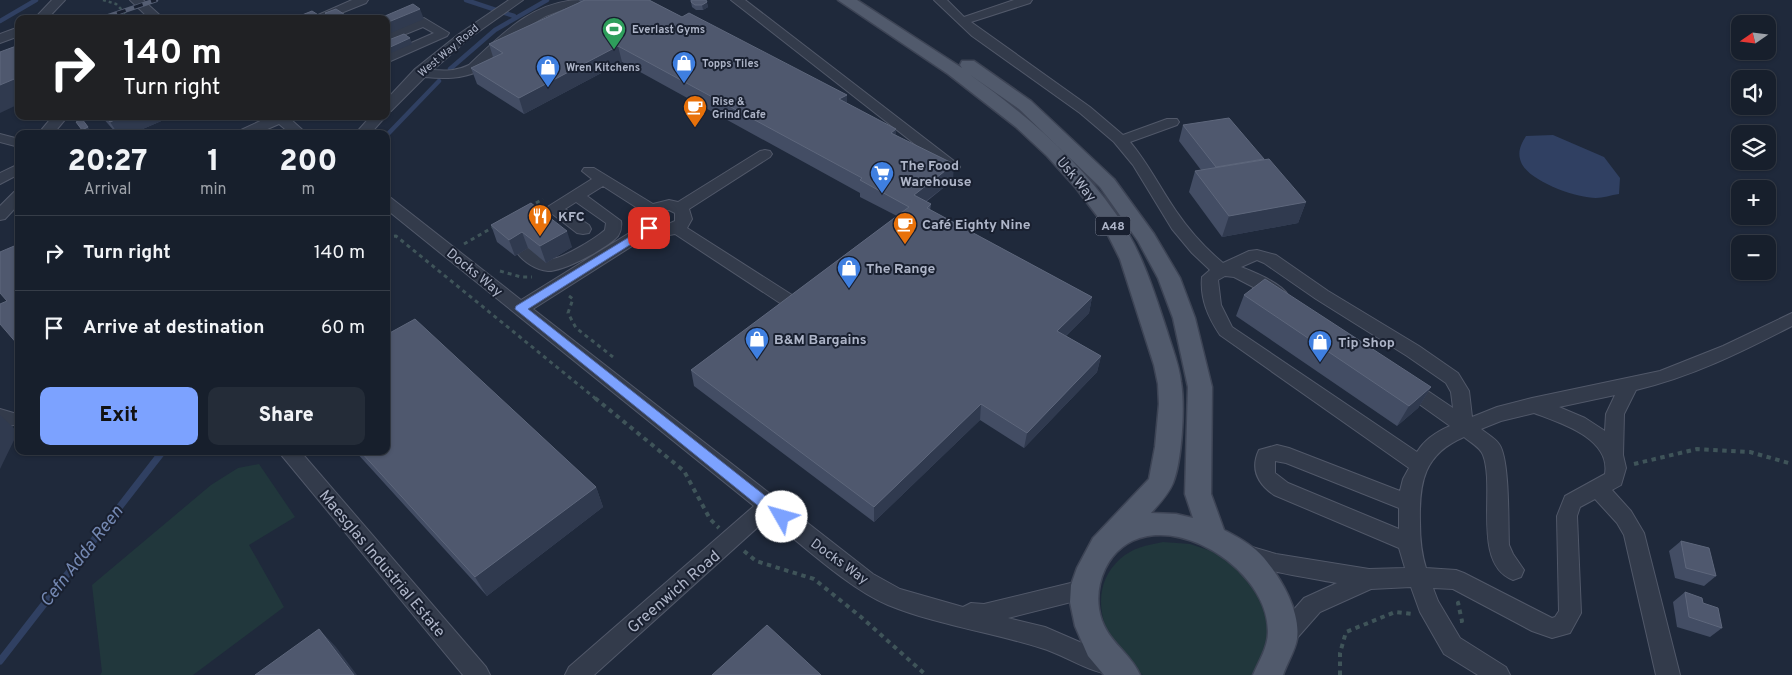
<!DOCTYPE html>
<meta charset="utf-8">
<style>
:root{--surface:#171f2c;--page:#242c38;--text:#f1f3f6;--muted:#9ea2a9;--line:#363d48;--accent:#7ca2ff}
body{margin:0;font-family:Overpass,sans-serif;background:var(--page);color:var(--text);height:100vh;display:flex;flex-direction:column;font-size:19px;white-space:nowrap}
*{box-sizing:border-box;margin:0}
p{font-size:16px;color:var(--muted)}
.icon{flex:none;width:28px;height:28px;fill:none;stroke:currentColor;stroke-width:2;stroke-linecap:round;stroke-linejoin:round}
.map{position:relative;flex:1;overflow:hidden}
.side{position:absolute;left:15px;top:130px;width:375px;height:325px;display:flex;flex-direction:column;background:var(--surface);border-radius:10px;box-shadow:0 1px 4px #0004,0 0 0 1px var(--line)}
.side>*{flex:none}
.banner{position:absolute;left:15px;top:15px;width:375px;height:105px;border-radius:10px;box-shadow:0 1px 4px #0004,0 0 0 1px var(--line);background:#202124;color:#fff;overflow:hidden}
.needle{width:32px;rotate:256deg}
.tools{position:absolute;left:1731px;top:15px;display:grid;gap:10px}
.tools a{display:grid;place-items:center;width:45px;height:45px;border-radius:10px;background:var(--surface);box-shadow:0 1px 4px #0004,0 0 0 1px var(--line);font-size:25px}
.pin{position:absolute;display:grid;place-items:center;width:42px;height:42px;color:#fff;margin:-21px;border-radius:10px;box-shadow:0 2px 8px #0006}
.me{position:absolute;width:55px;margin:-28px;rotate:308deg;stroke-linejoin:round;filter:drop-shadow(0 0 4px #0008)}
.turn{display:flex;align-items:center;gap:18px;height:105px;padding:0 25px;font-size:22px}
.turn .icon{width:65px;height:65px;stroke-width:2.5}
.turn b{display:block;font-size:35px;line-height:42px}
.eta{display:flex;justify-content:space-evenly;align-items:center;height:85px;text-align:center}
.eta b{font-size:30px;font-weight:800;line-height:35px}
.button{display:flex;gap:10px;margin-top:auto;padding:10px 25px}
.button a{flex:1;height:58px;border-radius:10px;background:var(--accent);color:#111;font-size:20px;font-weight:800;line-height:58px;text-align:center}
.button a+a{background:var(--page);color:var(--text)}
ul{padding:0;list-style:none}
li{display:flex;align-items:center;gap:15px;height:75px;padding:0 25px;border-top:1px solid var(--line)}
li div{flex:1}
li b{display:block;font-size:19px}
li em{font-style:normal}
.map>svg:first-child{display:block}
</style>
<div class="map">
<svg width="1792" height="675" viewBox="0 0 1792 675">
<rect width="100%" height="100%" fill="#1f293b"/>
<path fill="#21373c" d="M259,464l36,53 -46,28 35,62 -91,68h-93l2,-3 -10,-87 119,-100 27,-17z
M1163,542l27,2 27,9 24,17 18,23 10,26 1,26 -16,30h-111c-36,-24 -61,-82 -23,-116 12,-11 27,-14 43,-17z"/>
<path fill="#304062" d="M1553,135l51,22 16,21 -1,16c-8,1 -16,4 -23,4 -20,0 -68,-17 -75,-36 -4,-10 0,-18 5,-26z"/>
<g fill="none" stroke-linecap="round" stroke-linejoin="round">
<path stroke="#304062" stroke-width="4.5" d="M466,0l48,16
M0,21l36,-21
M450,69l45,-39 52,-30
M386,136l53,-55"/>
<path stroke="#304062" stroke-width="7" d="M0,661l163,-210"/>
<g stroke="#515869" stroke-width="2">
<path id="minor" d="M52,0h13l-18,19h-13z
M130,0h13l21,19h-14z
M352,0h16l-2,3 -40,16h-17z
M509,0h14l-55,39 -35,31c13,1 24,1 36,-5 33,-31 65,-65 113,-65l-2,3 -34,13 -29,17 -38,38c-18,8 -35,8 -54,6l-34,34 -5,1v-12l29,-31 44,-35z
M731,0h14l213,164 2,3 -2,3h-10z
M934,0h13l17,17 50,-17h18l-2,3 -59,19 119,85 33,28 44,-16h10l2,3 -2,3 -47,17c18,21 30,46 46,69 13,19 29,37 47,52l26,-12 8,-1 19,5 52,36 91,55 39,27 11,18 3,26 25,-10 35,-9 128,-27 63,-25 69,-33v13c-50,26 -101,51 -156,64l-12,24 -1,41 3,13 -5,17 -9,5 19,21 13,22 36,142h-24l-32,-140 -7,-12 -22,-24 -15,8 -3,9 4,97 -11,20 -18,5 -20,-7 -79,-42 -20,-1 5,13 22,37 46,29 4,8h-32l-34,-21 -24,-42 -9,-25 -40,2 -51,23 -30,34 -8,4 -8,-4 -3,-7 3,-7 30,-34 33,-15c-35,-6 -69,-11 -102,-23l-4,-7 4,-7 7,-2 34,10 93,15 36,-1 -6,-20 -125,-53c-16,-11 -24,-26 -15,-45l18,-5 12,3 111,43 3,-12 6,-11 -189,-133c-12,-18 -20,-36 -18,-58l8,-7 -18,-17 -20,-24 -39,-64 -19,-23 -34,-29 -108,-77zM1257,260l7,3 52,36 91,57 39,27 5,9 2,16 -43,-29 -6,-2 -6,2 -3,5 3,5 52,37c-14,6 -25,13 -33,26l-185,-125 -11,-22 -3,-25 7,-4 9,1 46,24 6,-2 2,-4c-7,-12 -34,-23 -47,-28zM1615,395l-9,19 -1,17 -20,-13 -26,-11zM1534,413c26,10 77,25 71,61l-40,22 -8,20 2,95 -4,6 -3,1 -88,-45 -8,-3 -30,-2c-5,-16 -6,-29 -6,-46 -1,-40 4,-68 44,-85 6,5 17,11 19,18 13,33 -12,109 30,125l8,-3 3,-7 -11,-16 -4,-9c-1,-21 1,-86 -10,-101 -4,-6 -12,-10 -18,-15l20,-8zM1275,461l11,2 113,45v21l-111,-46 -13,-10z
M424,18l25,15 -2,3 -61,27v-9l48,-21 -11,-6 -37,15v-9z
M19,27v9l-19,7v-9z
M53,116h15l-15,18h-15z
M271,116h16l20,18h-16l-12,-10 -23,10h-19l2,-3z
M371,116h15l-16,18h-15z
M0,134l19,5v8l-19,-5z
M765,150l5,1 2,3 -2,3 -81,52 3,10 -5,9 105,67 2,4 -2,4 -6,2 -6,-2 -105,-69 -11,2 -13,-2 -118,75 340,265 27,15 63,18 8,-4 13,1 99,-24 8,3 3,7 -3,7 -83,21 37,9 74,32 3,8 -3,8c-28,0 -51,-19 -78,-27 -50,-16 -104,-23 -153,-43 -40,-17 -85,-60 -120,-87l-174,157h-29l4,-8 185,-161 -368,-297v-13l5,2 130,102 118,-73 -1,-7 4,-9 -39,-25 -16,10 34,25c1,6 0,10 -3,15 -11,12 -53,35 -70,35 -12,-1 -26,-10 -32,-20l2,-4c13,-3 17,8 28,12 11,4 50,-21 59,-29l1,-7 -30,-21 -11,7 24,16 2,4 -2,4 -6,1 -6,-1 -31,-24 3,-3 43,-27 -10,-8 2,-3h10l59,36 16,-4 9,2 82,-51zM669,210l6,3v8l-11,5 -10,-3v-7l7,-4z
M19,164v10l-19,10v-11z
M19,190v14l-14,15 -5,1v-14l14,-14z
M0,409l17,5 2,4 -2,6 -7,2 -10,-3z
M278,451h22l186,216 4,8h-27z"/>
</g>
<g stroke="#3d4455" stroke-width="3">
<path id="major" d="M838,0h19l105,68 -2,-3 2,-4h12l57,40 83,78 40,55 26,44 15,40 17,69 -1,107 13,36c14,7 30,16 40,28 17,20 37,54 33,81 -2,12 -10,24 -14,36h-30c6,-14 15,-28 15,-43 1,-72 -125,-140 -163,-63 -6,13 -8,26 -6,40 5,32 30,41 41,66h-36l-16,-19 -13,-30 -5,-24 1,-17 6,-17 16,-30 56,-59 6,-32 4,-43 -1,-20 -4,-19 -34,-106 -19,-38 -25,-33 -29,-32 -31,-29 -68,-53zM969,74l50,35 81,78 38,54 20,37 15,40 15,69 -3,107 8,24 -17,-4 -25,-1c8,-9 17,-18 22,-30 9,-22 12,-77 8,-101 -2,-18 -9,-34 -14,-51 -13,-40 -26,-82 -51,-117 -39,-56 -92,-101 -147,-140z"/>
</g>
<path stroke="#3f5459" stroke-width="2.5" stroke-dasharray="3 3" stroke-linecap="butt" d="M103,0l13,4 15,15"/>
<path stroke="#3f5459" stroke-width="3" stroke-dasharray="4 4" stroke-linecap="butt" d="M529,207l14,-8
M386,237l10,-1 200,163
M464,244l31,-18
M500,271l21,6h11
M569,296l4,3 -5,14 8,15 37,29"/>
<path stroke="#3f5459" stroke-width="4" stroke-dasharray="4.5 4.5" stroke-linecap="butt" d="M595,398l89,73 26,48 9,9
M1634,464l63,-15 53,3 42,12
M744,551l12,10 58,18 47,38 65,58
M1460,621h2l-4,-18 3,-1
M1340,675v-22l6,-21 49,-20 17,2"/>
<use href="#minor" fill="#333b4b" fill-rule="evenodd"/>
<use href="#major" fill="#515a6c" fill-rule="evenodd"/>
<g stroke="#555e73" stroke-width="4.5">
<path id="rail" d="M100,19l56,-19"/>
</g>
<use href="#rail" stroke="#192030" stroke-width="3" stroke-dasharray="9" stroke-linecap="butt"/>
</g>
<path fill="#434d64" d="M579,0h70l33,17 165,78v8l49,32 57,45 -27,22 5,2 -1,6 162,87 -3,16 -23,23 35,20 -4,16 -73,76 -44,-28 -106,102 -180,-136 -3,-16 206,-154 -37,-19v-4l-238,-131 -98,52 -47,-30 -6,-16 22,-11 -4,-13 91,-42z
M690,0h16l2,7 -5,3h-7l-4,-3 -1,-5z
M325,13l25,5v1h-23z
M101,116h72l-42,18h-14z
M1183,125l81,34 42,43 -8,21 -76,14 -33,-45 6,-21 6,-1 -22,-29z
M531,203l41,44 -26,16 -18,-15 -13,8 -18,-14 -6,-17z
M1244,295l187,92 -13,21 -21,18 -161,-110z
M355,451h31l210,36 7,20 -116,89z
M1681,541l35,35 -12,10 -29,-8 -6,-27z
M1685,592l37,36 -12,9 -33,-10 -4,-25z"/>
<path fill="#303a4f" d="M707,2l1,5 -5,3 -1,-5z
M420,9l4,10 -38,16v-12z
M410,38l2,6 -26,11v-6z
M618,46l4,16 -98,52 -5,-16z
M19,77v27l-19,9v-28z
M847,95v15l-8,-11z
M124,116h49l-42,18h-13l-8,-12z
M88,127l4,6 -3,1h-4l-3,-4z
M896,129v16l-5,-12z
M954,164l-1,16 -40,31 1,-16z
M1306,202l-8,21 -76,14 7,-21z
M567,231l5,16 -26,16 -6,-17z
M522,232l6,16 -13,8 -6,-16z
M1092,297l-3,16 -35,34 3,-16z
M1101,356l-4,16 -73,76 3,-15z
M1431,387l-13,21 -21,18 12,-20z
M981,404l-1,16 -106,102v-15z
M0,415l18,17 -18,37z
M596,487l7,20 -116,89 -12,-19z
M319,629l17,18 21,28h-3z"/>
<path fill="#4f586e" stroke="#5e677c" d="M585,0h64l33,17 7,-4 158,82 -8,4 57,30 -5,4 63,31 -40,31 17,9 -4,4 165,89 -35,34 44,25 -74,77 -46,-29 -107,103 -183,-137 218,-163 -49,-27 2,-2 -244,-132 -99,52 -48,-30 32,-15 -14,-9z
M692,0h14l1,2 -5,3h-7l-4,-3z
M413,4l7,5 -34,14v-4h-8z
M336,9l14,9 -3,1h-14l-8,-6z
M312,11l8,5 -7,3h-21z
M404,34l6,4 -24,11v-8z
M19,45v32l-19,8v-33z
M105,116h19l-14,6z
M1229,118l35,41 -48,8 -33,-42z
M82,119l6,8 -6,3 -6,-8z
M1269,159l37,43 -77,14 -34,-45z
M531,203l36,28 -27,15 -18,-14 -13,8 -18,-15z
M19,244v102l-19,-22v-20l7,-3 -7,-8v-41z
M1265,279l166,108 -22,19 -165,-111z
M415,319l181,168 -121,90 -115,-126h26v-116z
M1681,541l28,7 7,28 -30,-8z
M1685,592l17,6 1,5 15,5 4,20 -33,-11z
M767,625l54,50h-109z
M319,629l35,46h-99z"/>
<path fill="#7ca2ff" stroke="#5169a6" d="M649,225l5,3 -2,3 -124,78 259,204 2,4 -2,4 -5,2 -5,-2 -262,-212 1,-3z"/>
<defs>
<g id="stadium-pin" transform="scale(1.25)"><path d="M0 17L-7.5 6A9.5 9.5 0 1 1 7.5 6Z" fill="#2e9e5b" stroke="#192030"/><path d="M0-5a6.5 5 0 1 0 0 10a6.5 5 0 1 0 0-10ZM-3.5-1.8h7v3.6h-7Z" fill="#fff"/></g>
<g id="shop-pin" transform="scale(1.25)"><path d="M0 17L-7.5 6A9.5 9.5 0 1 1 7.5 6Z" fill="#3f7fe0" stroke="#192030"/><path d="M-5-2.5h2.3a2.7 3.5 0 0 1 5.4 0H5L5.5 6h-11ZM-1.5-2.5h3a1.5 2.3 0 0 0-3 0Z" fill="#fff"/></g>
<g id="cafe-pin" transform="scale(1.25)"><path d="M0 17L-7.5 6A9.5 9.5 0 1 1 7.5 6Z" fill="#e8710a" stroke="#192030"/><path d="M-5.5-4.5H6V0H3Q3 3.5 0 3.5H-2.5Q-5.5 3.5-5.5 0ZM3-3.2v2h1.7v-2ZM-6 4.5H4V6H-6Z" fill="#fff"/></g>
<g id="supermarket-pin" transform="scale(1.25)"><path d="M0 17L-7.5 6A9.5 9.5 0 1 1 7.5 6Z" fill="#3f7fe0" stroke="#192030"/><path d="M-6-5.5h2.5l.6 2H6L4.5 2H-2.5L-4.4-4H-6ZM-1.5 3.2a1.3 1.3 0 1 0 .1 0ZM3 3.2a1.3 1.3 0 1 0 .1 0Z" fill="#fff"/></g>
<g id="restaurant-pin" transform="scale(1.25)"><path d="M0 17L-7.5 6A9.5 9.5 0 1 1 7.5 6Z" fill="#e8710a" stroke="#192030"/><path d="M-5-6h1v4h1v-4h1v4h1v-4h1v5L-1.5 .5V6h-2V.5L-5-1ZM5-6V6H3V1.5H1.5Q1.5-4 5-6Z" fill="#fff"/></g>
</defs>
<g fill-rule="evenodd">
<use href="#stadium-pin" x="614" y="29"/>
<use href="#shop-pin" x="684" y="63"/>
<use href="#shop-pin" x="548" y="67"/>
<use href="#cafe-pin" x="695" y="107"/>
<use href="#supermarket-pin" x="882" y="173"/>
<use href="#restaurant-pin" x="540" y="216"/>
<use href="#cafe-pin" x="905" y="224"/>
<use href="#shop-pin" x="849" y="268"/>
<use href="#shop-pin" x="757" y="339"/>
<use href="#shop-pin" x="1320" y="342"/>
</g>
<g text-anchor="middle" stroke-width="4" stroke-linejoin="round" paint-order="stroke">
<g font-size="11" font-weight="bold" fill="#aeb5c8" stroke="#192030" text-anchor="start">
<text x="632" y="33">Everlast Gyms</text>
<text x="702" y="67">Topps Tiles</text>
<text x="566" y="71">Wren Kitchens</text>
<text x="712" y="105">Rise &amp;<tspan x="712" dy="13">Grind Cafe</tspan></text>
</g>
<g font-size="11" fill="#aeb5c8" stroke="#192030">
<text transform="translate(448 50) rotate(-40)" y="4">West Way Road</text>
</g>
<rect fill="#192030" stroke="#81889a" stroke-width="1" x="1095.5" y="216.5" width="35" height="19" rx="4"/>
<g font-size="12" font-weight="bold" fill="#aeb5c8">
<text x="1113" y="230">A48</text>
</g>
<g font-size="14" font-weight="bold" fill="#aeb5c8" stroke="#192030" text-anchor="start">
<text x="900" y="170">The Food<tspan x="900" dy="16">Warehouse</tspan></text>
<text x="558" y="221">KFC</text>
<text x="922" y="229">Café Eighty Nine</text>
<text x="866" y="273">The Range</text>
<text x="774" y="344">B&amp;M Bargains</text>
<text x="1338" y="347">Tip Shop</text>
</g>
<g font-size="14" fill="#aeb5c8" stroke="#192030">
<text transform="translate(1077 179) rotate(50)" y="5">Usk Way</text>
<text transform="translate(475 272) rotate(39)" y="5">Docks Way</text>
<text transform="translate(840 561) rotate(36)" y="5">Docks Way</text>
</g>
<g font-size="16" fill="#aeb5c8" stroke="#192030">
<text transform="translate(383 563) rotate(50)" y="6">Maesglas Industrial Estate</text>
<text transform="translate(673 591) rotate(-41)" y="6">Greenwich Road</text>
</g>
<g font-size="18" font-style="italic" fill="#7488b2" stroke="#192030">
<text transform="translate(81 556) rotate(-52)" y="6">Cefn Adda Reen</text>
</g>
</g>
</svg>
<div class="tools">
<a><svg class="needle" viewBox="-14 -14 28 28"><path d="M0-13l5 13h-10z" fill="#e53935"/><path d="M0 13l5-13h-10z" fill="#9ea2a9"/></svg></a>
<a><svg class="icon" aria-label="sound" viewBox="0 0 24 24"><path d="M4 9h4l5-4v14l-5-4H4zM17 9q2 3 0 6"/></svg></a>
<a><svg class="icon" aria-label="layers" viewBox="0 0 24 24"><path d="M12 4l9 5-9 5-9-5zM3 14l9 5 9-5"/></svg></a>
<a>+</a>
<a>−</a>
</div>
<div class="pin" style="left:649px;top:228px;background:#d93025"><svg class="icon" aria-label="arrive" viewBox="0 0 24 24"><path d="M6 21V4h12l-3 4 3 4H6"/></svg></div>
<svg class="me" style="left:782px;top:517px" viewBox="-20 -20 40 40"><circle r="19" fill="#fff"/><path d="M0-13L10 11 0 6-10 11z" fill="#7ca2ff"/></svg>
<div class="banner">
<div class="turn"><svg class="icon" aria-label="right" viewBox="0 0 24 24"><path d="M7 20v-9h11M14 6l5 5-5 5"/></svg><div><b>140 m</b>Turn right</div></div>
</div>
<section class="side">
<div class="eta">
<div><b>20:27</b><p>Arrival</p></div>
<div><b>1</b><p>min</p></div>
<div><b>200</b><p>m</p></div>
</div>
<ul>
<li><svg class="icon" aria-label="right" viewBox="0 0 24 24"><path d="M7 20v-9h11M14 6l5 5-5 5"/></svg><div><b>Turn right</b></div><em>140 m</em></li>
<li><svg class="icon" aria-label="arrive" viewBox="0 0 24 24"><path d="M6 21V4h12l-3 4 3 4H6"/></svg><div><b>Arrive at destination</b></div><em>60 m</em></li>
</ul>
<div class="button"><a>Exit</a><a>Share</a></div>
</section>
</div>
